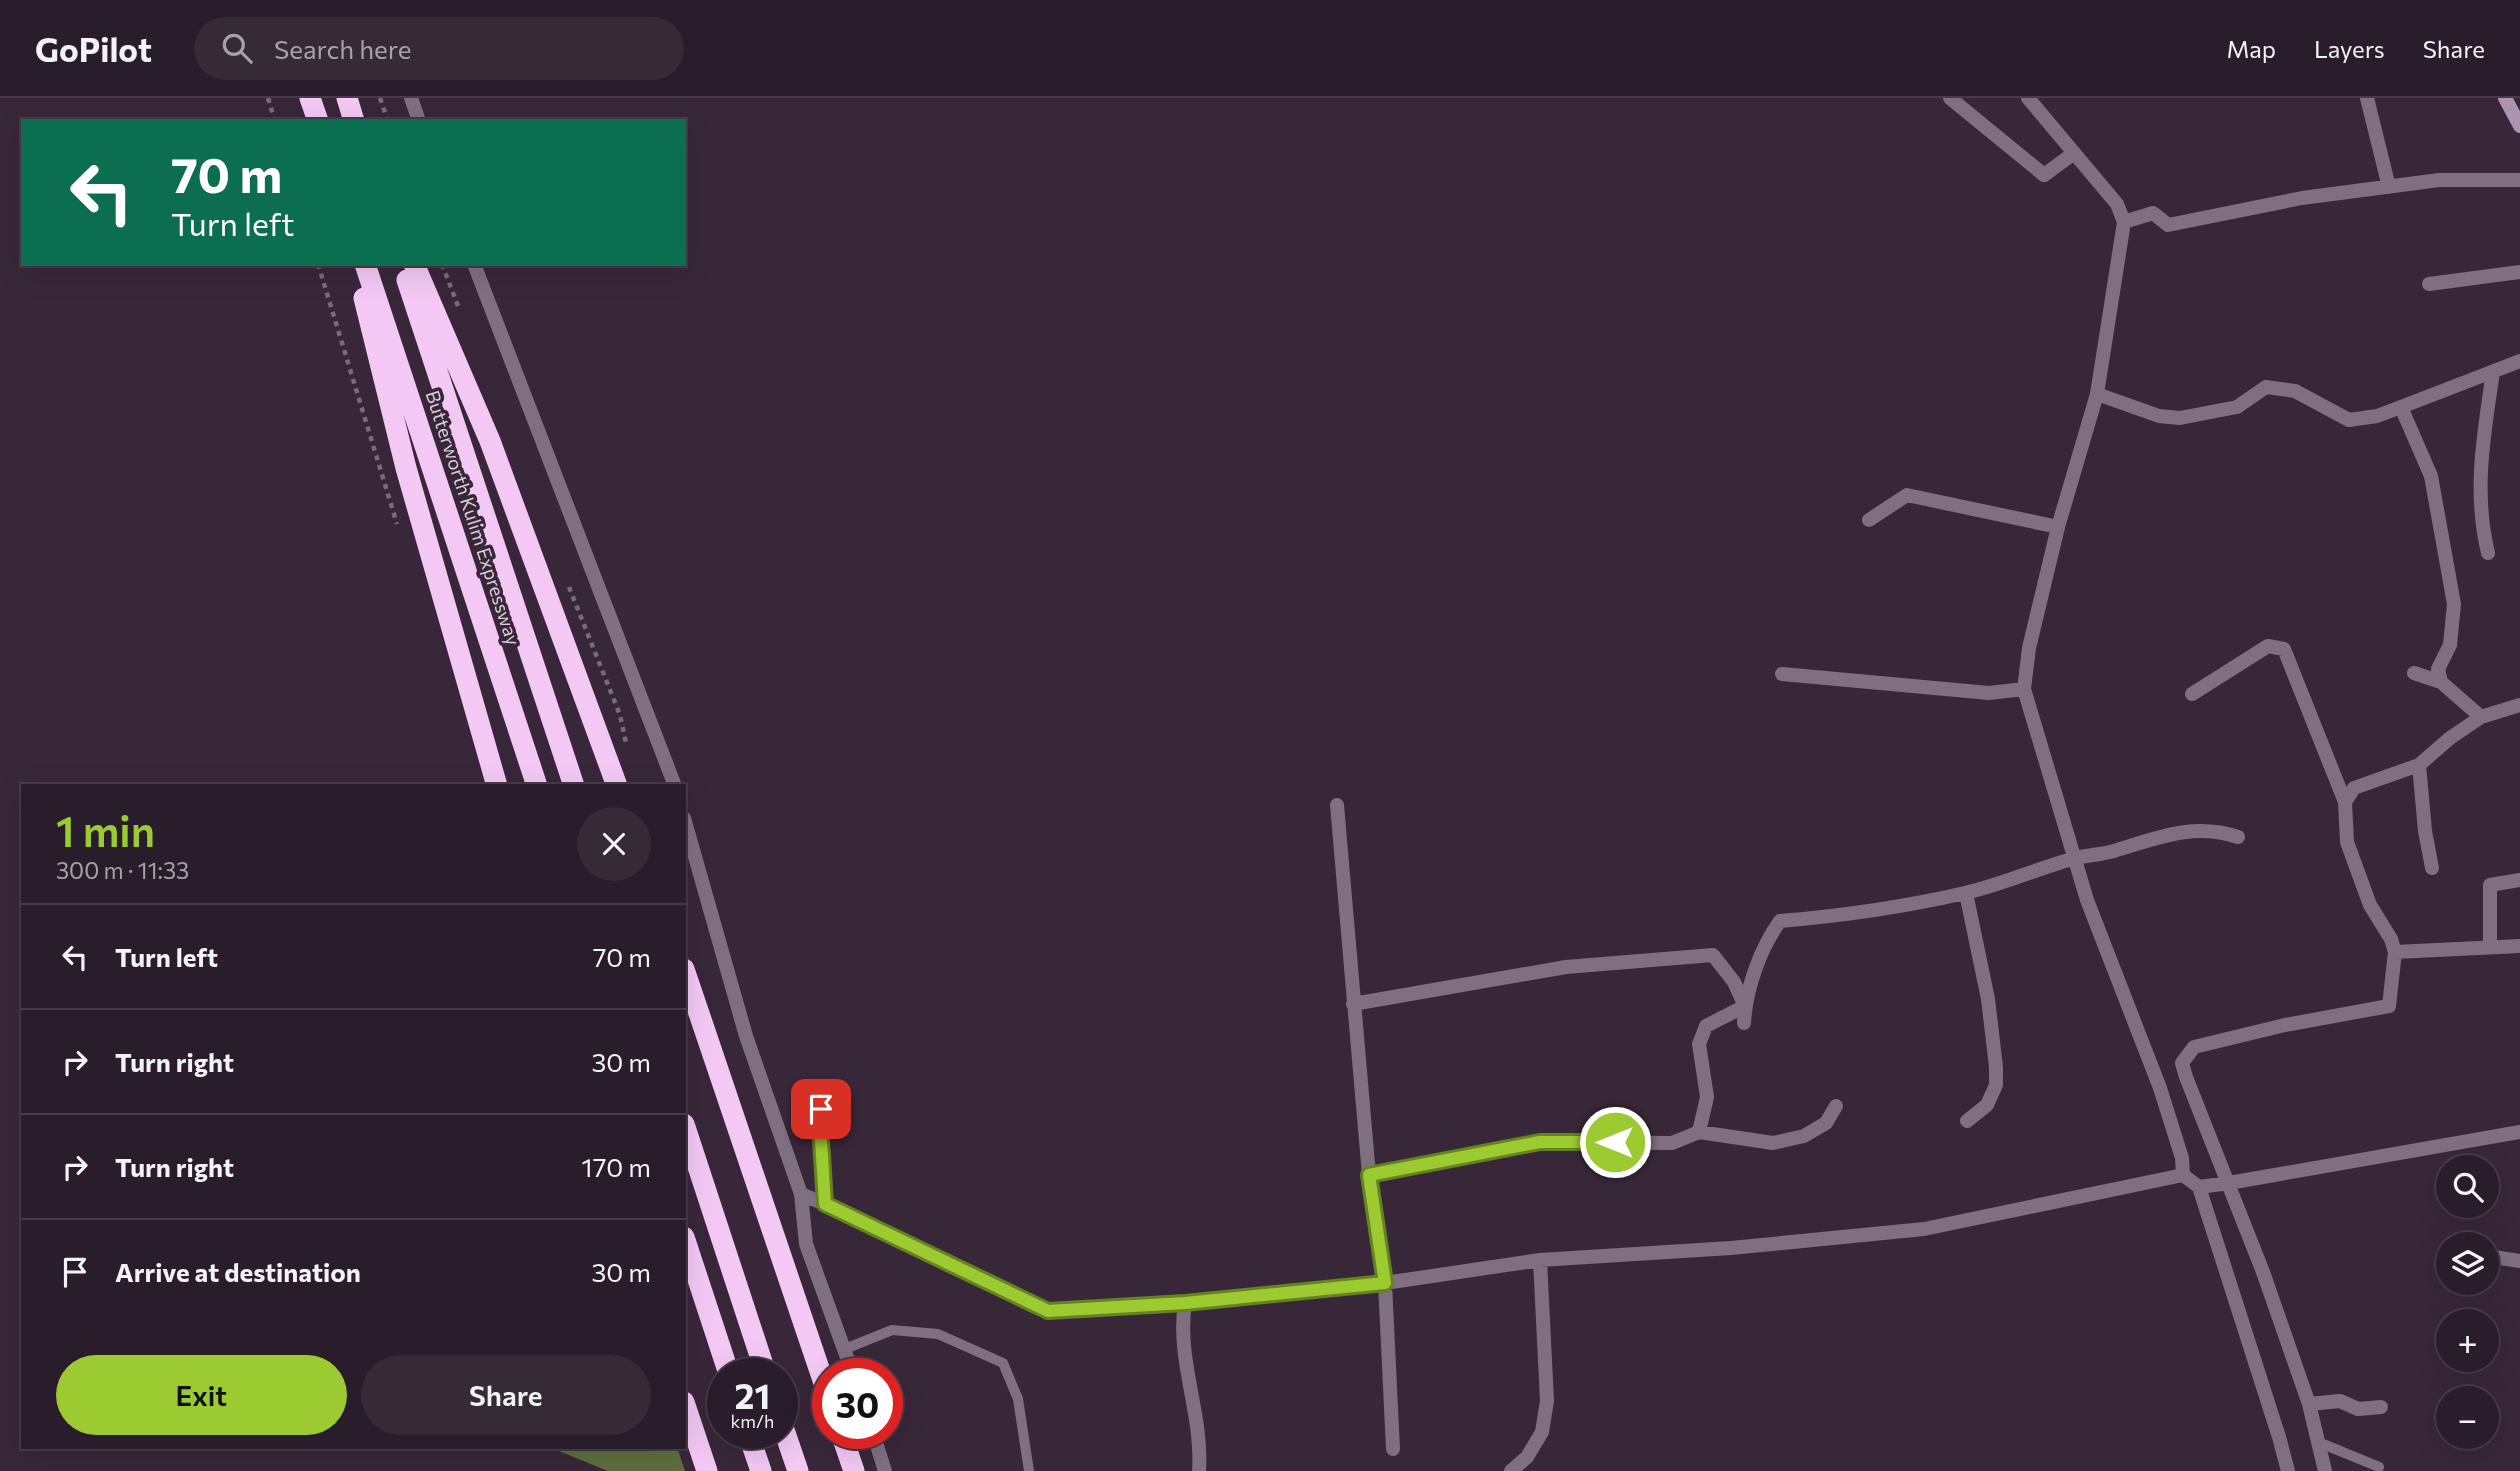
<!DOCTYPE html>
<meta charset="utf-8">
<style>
:root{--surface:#2a1d2b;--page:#362a37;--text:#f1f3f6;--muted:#a5a2a9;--line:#463b47;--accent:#9cca31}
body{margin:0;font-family:Commissioner,sans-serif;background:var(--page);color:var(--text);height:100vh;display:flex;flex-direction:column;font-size:26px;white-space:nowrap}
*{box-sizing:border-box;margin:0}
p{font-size:23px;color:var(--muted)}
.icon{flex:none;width:38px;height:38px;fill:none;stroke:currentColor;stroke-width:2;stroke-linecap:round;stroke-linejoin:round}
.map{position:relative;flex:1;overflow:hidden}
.sheet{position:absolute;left:21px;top:686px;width:665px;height:665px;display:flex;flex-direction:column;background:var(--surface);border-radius:0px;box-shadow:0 7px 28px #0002,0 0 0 2px var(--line)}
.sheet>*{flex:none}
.banner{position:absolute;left:21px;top:21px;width:665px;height:147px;border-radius:0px;box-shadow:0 7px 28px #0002,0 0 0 2px var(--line);background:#0b6e4f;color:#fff;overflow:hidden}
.controls{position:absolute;left:2436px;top:1057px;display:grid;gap:14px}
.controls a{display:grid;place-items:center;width:63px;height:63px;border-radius:50%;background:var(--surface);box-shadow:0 7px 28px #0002,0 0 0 2px var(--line);font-size:35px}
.speed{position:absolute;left:707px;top:1260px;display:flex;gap:14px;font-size:35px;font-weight:700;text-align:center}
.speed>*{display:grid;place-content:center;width:91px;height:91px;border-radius:50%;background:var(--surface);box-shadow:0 7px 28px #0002,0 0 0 2px var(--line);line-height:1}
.speed small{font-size:18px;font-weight:400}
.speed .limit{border:10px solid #d22;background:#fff;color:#111}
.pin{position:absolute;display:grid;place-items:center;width:60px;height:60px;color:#fff;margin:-30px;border-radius:14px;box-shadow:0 4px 10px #0006}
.me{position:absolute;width:77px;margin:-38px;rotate:270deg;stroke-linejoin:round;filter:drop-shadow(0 0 5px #0008)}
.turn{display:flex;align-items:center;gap:24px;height:147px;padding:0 35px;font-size:32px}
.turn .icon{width:91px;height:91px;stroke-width:2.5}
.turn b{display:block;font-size:49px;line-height:60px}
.round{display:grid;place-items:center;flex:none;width:74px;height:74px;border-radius:37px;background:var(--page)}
.headline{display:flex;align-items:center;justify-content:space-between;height:119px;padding:0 35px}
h1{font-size:42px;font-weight:600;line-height:52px;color:var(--accent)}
.button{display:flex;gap:14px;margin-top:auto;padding:14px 35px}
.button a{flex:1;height:80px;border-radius:42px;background:var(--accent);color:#111;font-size:28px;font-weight:600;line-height:80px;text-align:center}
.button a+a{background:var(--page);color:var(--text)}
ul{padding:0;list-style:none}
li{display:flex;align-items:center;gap:21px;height:105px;padding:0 35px;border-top:2px solid var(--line)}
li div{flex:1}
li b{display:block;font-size:26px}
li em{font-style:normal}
header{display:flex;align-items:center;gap:42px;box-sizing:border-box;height:98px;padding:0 35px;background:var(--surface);border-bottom:2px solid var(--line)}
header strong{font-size:33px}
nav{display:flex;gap:38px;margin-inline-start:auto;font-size:24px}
.search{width:490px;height:63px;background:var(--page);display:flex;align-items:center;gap:18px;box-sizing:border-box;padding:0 24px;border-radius:38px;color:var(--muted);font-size:26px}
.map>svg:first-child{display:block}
</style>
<header>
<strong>GoPilot</strong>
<div class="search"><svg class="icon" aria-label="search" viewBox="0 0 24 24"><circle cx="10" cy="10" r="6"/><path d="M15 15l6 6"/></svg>Search here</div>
<nav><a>Map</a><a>Layers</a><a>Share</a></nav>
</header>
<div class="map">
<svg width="2520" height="1373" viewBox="0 0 2520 1373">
<rect width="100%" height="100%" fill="#382739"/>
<path fill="#5d6f3e" d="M549,1349h128l8,24h-77z"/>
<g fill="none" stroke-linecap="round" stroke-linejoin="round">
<path stroke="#7a6b7a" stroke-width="4.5" stroke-dasharray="5 5" stroke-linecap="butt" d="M268,0l7,23
M380,0l8,23
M318,166l79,260
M442,166l16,42
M569,489l51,128 6,28"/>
<path stroke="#806f81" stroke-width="10" d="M845,1251l47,-19 46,4 65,29 15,36 11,72
M2318,1344l61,25"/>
<path stroke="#806f81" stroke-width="14" d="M411,0l8,23
M1950,0l94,77 30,-22
M2028,0l89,106 7,18 -27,172 -39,133 -29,121 -5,41 63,211 73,188 22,70 1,17 16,12 30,-4 291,-51
M2367,0l22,89
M2124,124l29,-9 15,12 134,-27 137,-18h81
M474,166l201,522
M2429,186l91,-12
M2097,296l62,22 21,2 57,-11 29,-20 29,4 54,29 28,-4 24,-9 119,-46
M2401,309l30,69 23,128 -4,41 -12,24 3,13 40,35
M1869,422l38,-25 151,32
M2488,455c-15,-63 -4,-119 5,-181
M2414,575l27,9
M1782,576l207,19 35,-4
M2192,596l76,-48 16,3 61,153 2,40 23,63 21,34 4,13 -6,54 -104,19 -91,22 -12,16 4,14 77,195 46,132 16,67
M2419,667l6,66 7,37
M2345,704l9,-14 65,-23 31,-27 31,-21 39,-12
M1337,707l32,370 16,108 8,166
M684,720l62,218 55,158 5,50 47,130
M1966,795l22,106 8,68v18l-9,20 -20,16
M2490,848v-61l30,-5
M2395,854l125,-6
M1353,906l213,-37 147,-12 21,27 11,24 -39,20 -7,18 8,53 -8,35
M1744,925c2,-35 16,-74 36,-102 61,-5 124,-14 185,-28 36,-8 71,-24 107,-34 14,-4 28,-4 42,-8 43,-13 79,-29 124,-14
M820,999v27l5,80
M1369,1077l171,-33 132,1 27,-11 74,11 31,-7 22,-13 10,-17
M2199,1089l80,250 9,34
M801,1096l24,10 223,107 137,-8 200,-20 155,-23 191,-12 193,-19 259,-54
M2487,1158l33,5
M1185,1205c-9,57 18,110 14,168
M2309,1306l31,-3 18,8 23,-2
M873,1335l12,38
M1511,1373l16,-14 15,-25 5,-31 -7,-141"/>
<path stroke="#ae93b0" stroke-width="14" d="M2505,0l15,28"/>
<path stroke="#f3c8f5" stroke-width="21" d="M310,0l8,23
M347,0l7,23
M365,166l172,522
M414,166l76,177 127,345
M407,182l167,506
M364,200l42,170 91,318
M684,871l144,426
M684,1026l82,250
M684,1139l45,137
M684,1304l23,69
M782,1326l16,47
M748,1335l13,38
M841,1335l13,38"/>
</g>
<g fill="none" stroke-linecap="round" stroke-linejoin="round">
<g stroke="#658320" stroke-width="18">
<path id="route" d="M821,1011l-1,15 5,80 223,107 137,-8 200,-20 -16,-108 171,-33h75"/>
</g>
<use href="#route" stroke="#9cca31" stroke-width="12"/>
</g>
<g text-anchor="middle" stroke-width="7" stroke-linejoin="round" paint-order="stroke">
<g font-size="19" fill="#daceda" stroke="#382739">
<text transform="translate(473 420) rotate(72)" y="7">Butterworth Kulim Expressway</text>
</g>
</g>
</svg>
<div class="controls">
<a><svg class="icon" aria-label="search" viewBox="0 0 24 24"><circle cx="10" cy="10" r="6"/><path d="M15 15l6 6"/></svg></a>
<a><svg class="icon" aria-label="layers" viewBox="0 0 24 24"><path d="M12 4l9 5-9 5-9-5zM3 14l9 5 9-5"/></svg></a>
<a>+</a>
<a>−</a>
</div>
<div class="speed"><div>21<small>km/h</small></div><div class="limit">30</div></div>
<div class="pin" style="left:821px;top:1011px;background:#d93025"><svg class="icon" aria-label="arrive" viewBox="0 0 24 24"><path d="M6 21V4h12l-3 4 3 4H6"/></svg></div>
<svg class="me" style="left:1615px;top:1044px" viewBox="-20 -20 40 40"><circle r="17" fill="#9cca31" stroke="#fff" stroke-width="3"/><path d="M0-11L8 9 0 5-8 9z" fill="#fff"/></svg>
<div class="banner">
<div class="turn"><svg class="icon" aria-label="left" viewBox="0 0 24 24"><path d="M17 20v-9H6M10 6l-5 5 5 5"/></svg><div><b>70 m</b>Turn left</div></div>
</div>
<section class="sheet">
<div class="headline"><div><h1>1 min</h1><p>300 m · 11:33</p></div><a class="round"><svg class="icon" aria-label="close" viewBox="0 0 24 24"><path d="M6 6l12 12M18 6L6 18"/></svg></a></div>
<ul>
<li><svg class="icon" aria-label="left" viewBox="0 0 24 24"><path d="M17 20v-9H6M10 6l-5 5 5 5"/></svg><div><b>Turn left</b></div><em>70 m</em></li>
<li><svg class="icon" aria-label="right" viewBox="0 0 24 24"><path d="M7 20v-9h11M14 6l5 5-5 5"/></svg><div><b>Turn right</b></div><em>30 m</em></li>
<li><svg class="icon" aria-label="right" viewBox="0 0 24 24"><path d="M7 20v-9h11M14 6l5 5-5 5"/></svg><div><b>Turn right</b></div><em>170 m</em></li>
<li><svg class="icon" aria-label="arrive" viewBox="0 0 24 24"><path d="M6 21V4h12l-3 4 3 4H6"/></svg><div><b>Arrive at destination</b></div><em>30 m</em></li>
</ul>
<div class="button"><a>Exit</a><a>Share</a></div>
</section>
</div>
